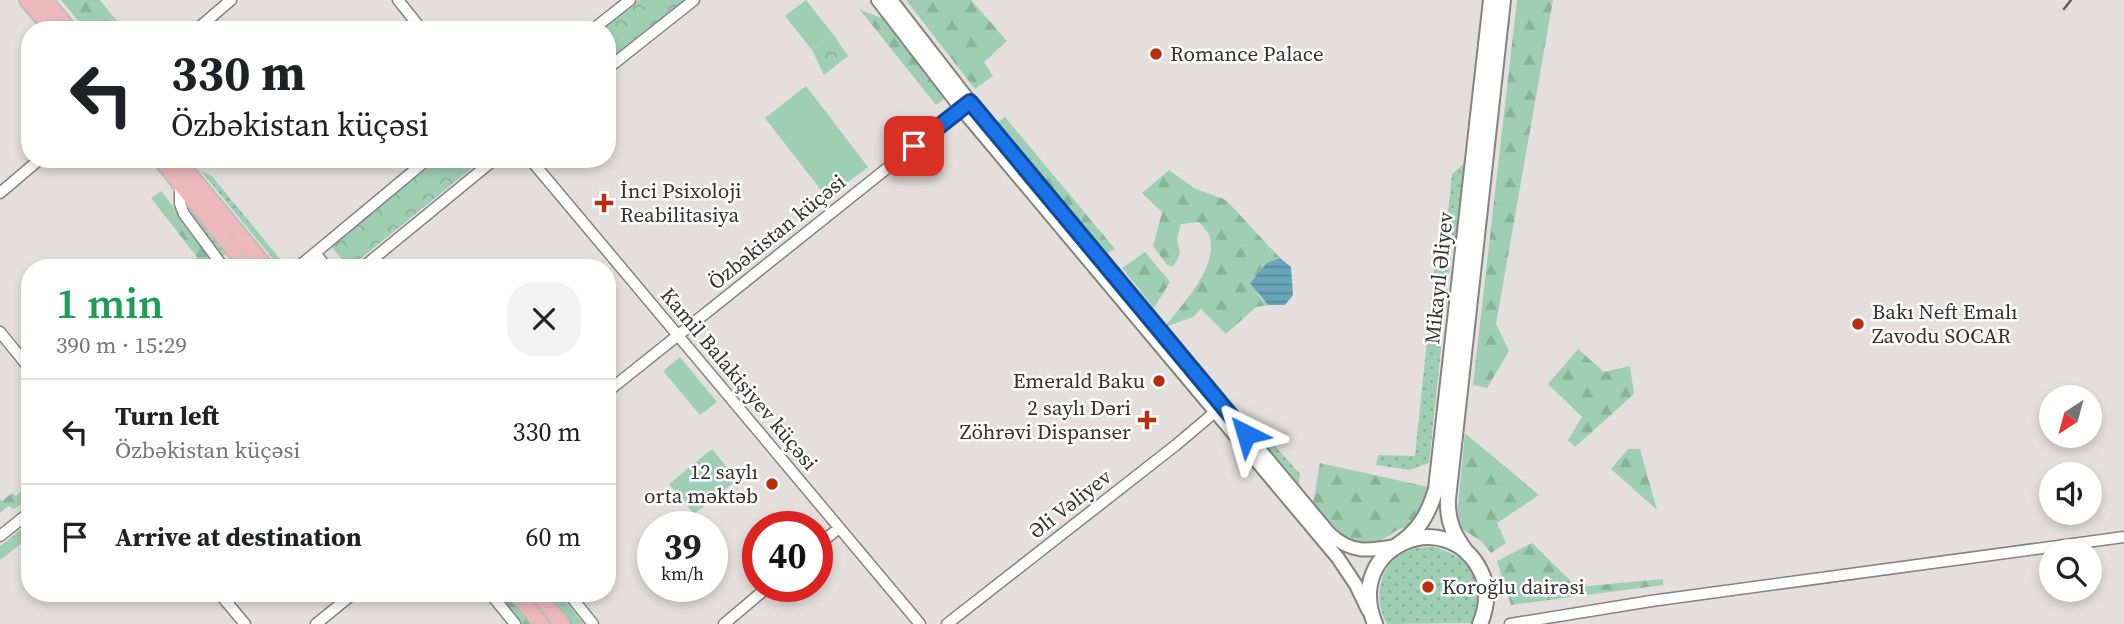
<!DOCTYPE html>
<meta charset="utf-8">
<style>
:root{--surface:#fff;--page:#f2f2f2;--text:#202124;--muted:#757577;--line:#e0e0e0}
body{margin:0;font-family:"Source Serif 4",serif;background:var(--page);color:var(--text);height:100vh;display:flex;flex-direction:column;font-size:26px;white-space:nowrap}
*{box-sizing:border-box;margin:0}
p{font-size:23px;color:var(--muted)}
.icon{flex:none;width:38px;height:38px;fill:none;stroke:currentColor;stroke-width:2;stroke-linecap:round;stroke-linejoin:round}
.map{position:relative;flex:1;overflow:hidden}
.sheet{position:absolute;left:21px;top:259px;width:595px;height:343px;display:flex;flex-direction:column;background:var(--surface);border-radius:28px;box-shadow:0 4px 10px #0003}
.sheet>*{flex:none}
.hud{position:absolute;left:21px;top:21px;width:595px;height:147px;border-radius:28px;box-shadow:0 4px 10px #0003;background:#fff;color:var(--text);overflow:hidden}
.needle{width:46px;rotate:216deg}
.buttons{position:absolute;left:2039px;top:385px;display:grid;gap:14px}
.buttons a{display:grid;place-items:center;width:63px;height:63px;border-radius:50%;background:var(--surface);box-shadow:0 4px 10px #0003;font-size:35px}
.speed{position:absolute;left:637px;top:511px;display:flex;gap:14px;font-size:35px;font-weight:700;text-align:center}
.speed>*{display:grid;place-content:center;width:91px;height:91px;border-radius:50%;background:var(--surface);box-shadow:0 4px 10px #0003;line-height:1}
.speed small{font-size:18px;font-weight:400}
.speed .limit{border:10px solid #d22;background:#fff;color:#111}
.pin{position:absolute;display:grid;place-items:center;width:60px;height:60px;color:#fff;margin:-30px;border-radius:14px;box-shadow:0 4px 10px #0006}
.me{position:absolute;width:77px;margin:-38px;rotate:320deg;stroke-linejoin:round;filter:drop-shadow(0 0 5px #0008)}
.turn{display:flex;align-items:center;gap:24px;height:147px;padding:0 35px;font-size:32px}
.turn .icon{width:91px;height:91px;stroke-width:2.5}
.turn b{display:block;font-size:49px;line-height:60px}
.round{display:grid;place-items:center;flex:none;width:74px;height:74px;border-radius:28px;background:var(--page)}
.summary{display:flex;align-items:center;justify-content:space-between;height:119px;padding:0 35px}
h1{font-size:42px;font-weight:600;line-height:52px;color:#1e9e55}
ul{padding:0;list-style:none}
li{display:flex;align-items:center;gap:21px;height:105px;padding:0 35px;border-top:2px solid var(--line)}
li div{flex:1}
li b{display:block;font-size:26px}
li em{font-style:normal}
.map>svg:first-child{display:block}
</style>
<div class="map">
<svg width="2124" height="624" viewBox="0 0 2124 624">
<defs>
<pattern id="grass-dots" width="8" height="8" patternUnits="userSpaceOnUse" patternTransform="scale(1.75)"><rect width="8" height="8" fill="#9ecfb4"/><path d="M2 2h.1M6 6h.1" fill="none" stroke="#89b29b" stroke-width="1.8" stroke-linecap="round"/></pattern>
<pattern id="forest-firs" width="22" height="20" patternUnits="userSpaceOnUse" patternTransform="scale(1.75)"><rect width="22" height="20" fill="#9ecfb4"/><path d="M5 1l3.5 6h-7zM16 11l3.5 6h-7z" fill="#89b29b"/></pattern>
<pattern id="park-crowns" width="20" height="18" patternUnits="userSpaceOnUse" patternTransform="scale(1.75)"><rect width="20" height="18" fill="#9ecfb4"/><path d="M2 6a3 3 0 1 1 6 0M12 15a3 3 0 1 1 6 0" fill="none" stroke="#89b29b"/></pattern>
<pattern id="water-rules" width="6" height="5" patternUnits="userSpaceOnUse" patternTransform="scale(1.75)"><rect width="6" height="5" fill="#68a6b9"/><path d="M0 2.5h6" fill="none" stroke="#568897"/></pattern>
</defs>
<rect width="100%" height="100%" fill="#e4dfdc"/>
<path fill="url(#grass-dots)" d="M1465,163l-7,76 -12,-9 6,-56z
M201,171l11,5 72,88 -11,-5z
M187,203l40,50 -5,4 -33,-43z
M1437,244l14,11 -22,208 -20,7 -33,-5 2,-10 37,1z
M1246,427l16,4 38,43 -2,16z
M1434,547c40,11 53,38 38,76l-85,1c-17,-29 -5,-69 30,-76 6,-1 12,-1 17,-1z"/>
<path fill="url(#forest-firs)" d="M61,0h39l24,30h-38z
M906,0h65l36,41 -23,21 9,14 -18,13z
M1517,0h36l-57,324 13,27 -22,37 -14,-3z
M860,10l22,8 63,80 -9,7z
M1005,117l110,132 -10,6 -109,-132z
M1169,170l25,18 32,12 54,58 -13,5 -10,31 11,11 -12,2 -30,27 -25,-25 -8,8 -28,10c17,-23 55,-61 44,-92 -2,-4 -7,-9 -10,-13l-18,2 -4,14 3,16 -7,13 -6,-2 -14,-19 9,-34 -20,-19z
M161,191l56,72 -6,5h-23l-1,-2 10,-9 -46,-59z
M1145,252l25,30 -16,26 -32,-40z
M1578,349l26,23 26,-6 4,28 -59,53 -7,-7 14,-23 -34,-33z
M1465,433l74,62 -42,28 9,20 -15,10 -10,-12 -25,-16z
M1628,449h12l17,61 -46,-41z
M1320,463l108,24v12l-11,27 -16,2 -29,18 -31,-6 -29,-30z
M23,490l6,8 -15,11 -6,-3 -8,7v-14l2,2 10,-8 4,3z
M30,523v14l-30,23v-14z
M1532,543l45,44 86,-8v6l-152,20 -14,-44z
M497,593h11l26,31h-12z
M546,593h12l26,31h-13z"/>
<path fill="url(#park-crowns)" d="M638,0h46l-77,61v-31h-6z
M833,34l15,22 -24,19 -12,-25z
M439,159h44l-134,109 -18,-22z"/>
<path fill="#9ecfb4" d="M806,0l27,34 -21,16 -27,-34z
M806,86l62,81 -41,31 -62,-80z
M680,357l37,45 -17,13 -37,-44z
M712,449l25,31 -43,34 -25,-30z"/>
<path fill="url(#water-rules)" d="M1280,258l11,9 2,28 -8,10h-17l-18,-22 17,-20z"/>
<g fill="none" stroke-linecap="round" stroke-linejoin="round">
<g stroke="#86827e" stroke-width="13">
<path id="minor" d="M398,0l24,30
M196,30l35,-30
M592,30l38,-30
M607,69l87,-69
M530,159l390,465
M180,184v20l4,10 40,54
M0,193l40,-34
M315,253l12,15
M297,268l131,-109
M362,268l133,-109
M0,332l30,37
M607,392l358,-286
M0,536l30,-24
M817,546l22,-18
M219,593l26,31
M490,593l25,31
M568,593l25,31
M316,624l38,-31
M724,624l45,-38
M947,624l229,-179 39,-33
M1510,624l141,-23 473,-64"/>
</g>
<g stroke="#86827e" stroke-width="16">
<path id="tertiary" d="M878,0l83,108 377,450 18,27 12,25
M891,0l79,102 359,431c22,21 39,18 67,13"/>
</g>
<g stroke="#86827e" stroke-width="18">
<path id="secondary" d="M1396,546c23,-15 32,-31 40,-57l55,-489
M1468,554c-14,-18 -21,-32 -20,-55l55,-499
M1375,624c-32,-79 73,-121 106,-52 8,17 6,35 -1,52"/>
</g>
<g stroke="#bebdbd" stroke-width="18">
<path id="primary" d="M27,0l25,30
M45,0l25,30
M160,159l88,109
M177,159l90,109
M516,593l25,31
M537,593l25,31"/>
</g>
<use href="#minor" stroke="#fff" stroke-width="10"/>
<use href="#tertiary" stroke="#fff" stroke-width="12"/>
<use href="#secondary" stroke="#fff" stroke-width="14"/>
<use href="#primary" stroke="#ecb8b9" stroke-width="14"/>
<path stroke="#615f5d" stroke-width="2.5" d="M2064,9l7,-9"/>
</g>
<g fill="none" stroke-linecap="round" stroke-linejoin="round">
<g stroke="#114b97" stroke-width="18">
<path id="route" d="M914,146l56,-44 276,332"/>
</g>
<use href="#route" stroke="#1a73e8" stroke-width="12"/>
</g>
<g fill="#b92e0e" stroke="#fff" stroke-width="2.5">
<circle cx="1156" cy="54" r="7"/>
<path d="M600.5 192.5h7v7h7v7h-7v7h-7v-7h-7v-7h7z"/>
<circle cx="1858" cy="324" r="7"/>
<circle cx="1159" cy="381" r="7"/>
<path d="M1143.5 409.5h7v7h7v7h-7v7h-7v-7h-7v-7h7z"/>
<circle cx="772" cy="484" r="7"/>
<circle cx="1428" cy="587" r="7"/>
</g>
<g text-anchor="middle" stroke-width="5" stroke-linejoin="round" paint-order="stroke">
<g font-size="21" fill="#343231" stroke="#fff" text-anchor="start">
<text x="1170" y="61">Romance Palace</text>
<text x="620" y="198">İnci Psixoloji<tspan x="620" dy="24">Reabilitasiya</tspan></text>
<text x="1872" y="319">Bakı Neft Emalı<tspan x="1872" dy="24">Zavodu SOCAR</tspan></text>
<text x="1145" y="388" text-anchor="end">Emerald Baku</text>
<text x="1131" y="415" text-anchor="end">2 saylı Dəri<tspan x="1131" dy="24">Zöhrəvi Dispanser</tspan></text>
<text x="758" y="479" text-anchor="end">12 saylı<tspan x="758" dy="24">orta məktəb</tspan></text>
<text x="1442" y="594">Koroğlu dairəsi</text>
</g>
<g font-size="21" fill="#343231" stroke="#fff">
<text transform="translate(777 232) rotate(-39)" y="7">Özbəkistan küçəsi</text>
<text transform="translate(1439 278) rotate(-84)" y="7">Mikayıl Əliyev</text>
<text transform="translate(739 379) rotate(50)" y="7">Kamil Balakişiyev küçəsi</text>
<text transform="translate(1070 504) rotate(-38)" y="7">Əli Vəliyev</text>
</g>
</g>
</svg>
<div class="buttons">
<a><svg class="needle" viewBox="-14 -14 28 28"><path d="M0-13l5 13h-10z" fill="#e53935"/><path d="M0 13l5-13h-10z" fill="#757577"/></svg></a>
<a><svg class="icon" aria-label="sound" viewBox="0 0 24 24"><path d="M4 9h4l5-4v14l-5-4H4zM17 9q2 3 0 6"/></svg></a>
<a><svg class="icon" aria-label="search" viewBox="0 0 24 24"><circle cx="10" cy="10" r="6"/><path d="M15 15l6 6"/></svg></a>
</div>
<div class="speed"><div>39<small>km/h</small></div><div class="limit">40</div></div>
<div class="pin" style="left:914px;top:146px;background:#d93025"><svg class="icon" aria-label="arrive" viewBox="0 0 24 24"><path d="M6 21V4h12l-3 4 3 4H6"/></svg></div>
<svg class="me" style="left:1246px;top:434px" viewBox="-20 -20 40 40"><path d="M0-17L14 15 0 8-14 15z" fill="#1a73e8" stroke="#fff" stroke-width="4"/></svg>
<div class="hud">
<div class="turn"><svg class="icon" aria-label="left" viewBox="0 0 24 24"><path d="M17 20v-9H6M10 6l-5 5 5 5"/></svg><div><b>330 m</b>Özbəkistan küçəsi</div></div>
</div>
<section class="sheet">
<div class="summary"><div><h1>1 min</h1><p>390 m · 15:29</p></div><a class="round"><svg class="icon" aria-label="close" viewBox="0 0 24 24"><path d="M6 6l12 12M18 6L6 18"/></svg></a></div>
<ul>
<li><svg class="icon" aria-label="left" viewBox="0 0 24 24"><path d="M17 20v-9H6M10 6l-5 5 5 5"/></svg><div><b>Turn left</b><p>Özbəkistan küçəsi</p></div><em>330 m</em></li>
<li><svg class="icon" aria-label="arrive" viewBox="0 0 24 24"><path d="M6 21V4h12l-3 4 3 4H6"/></svg><div><b>Arrive at destination</b></div><em>60 m</em></li>
</ul>
</section>
</div>
